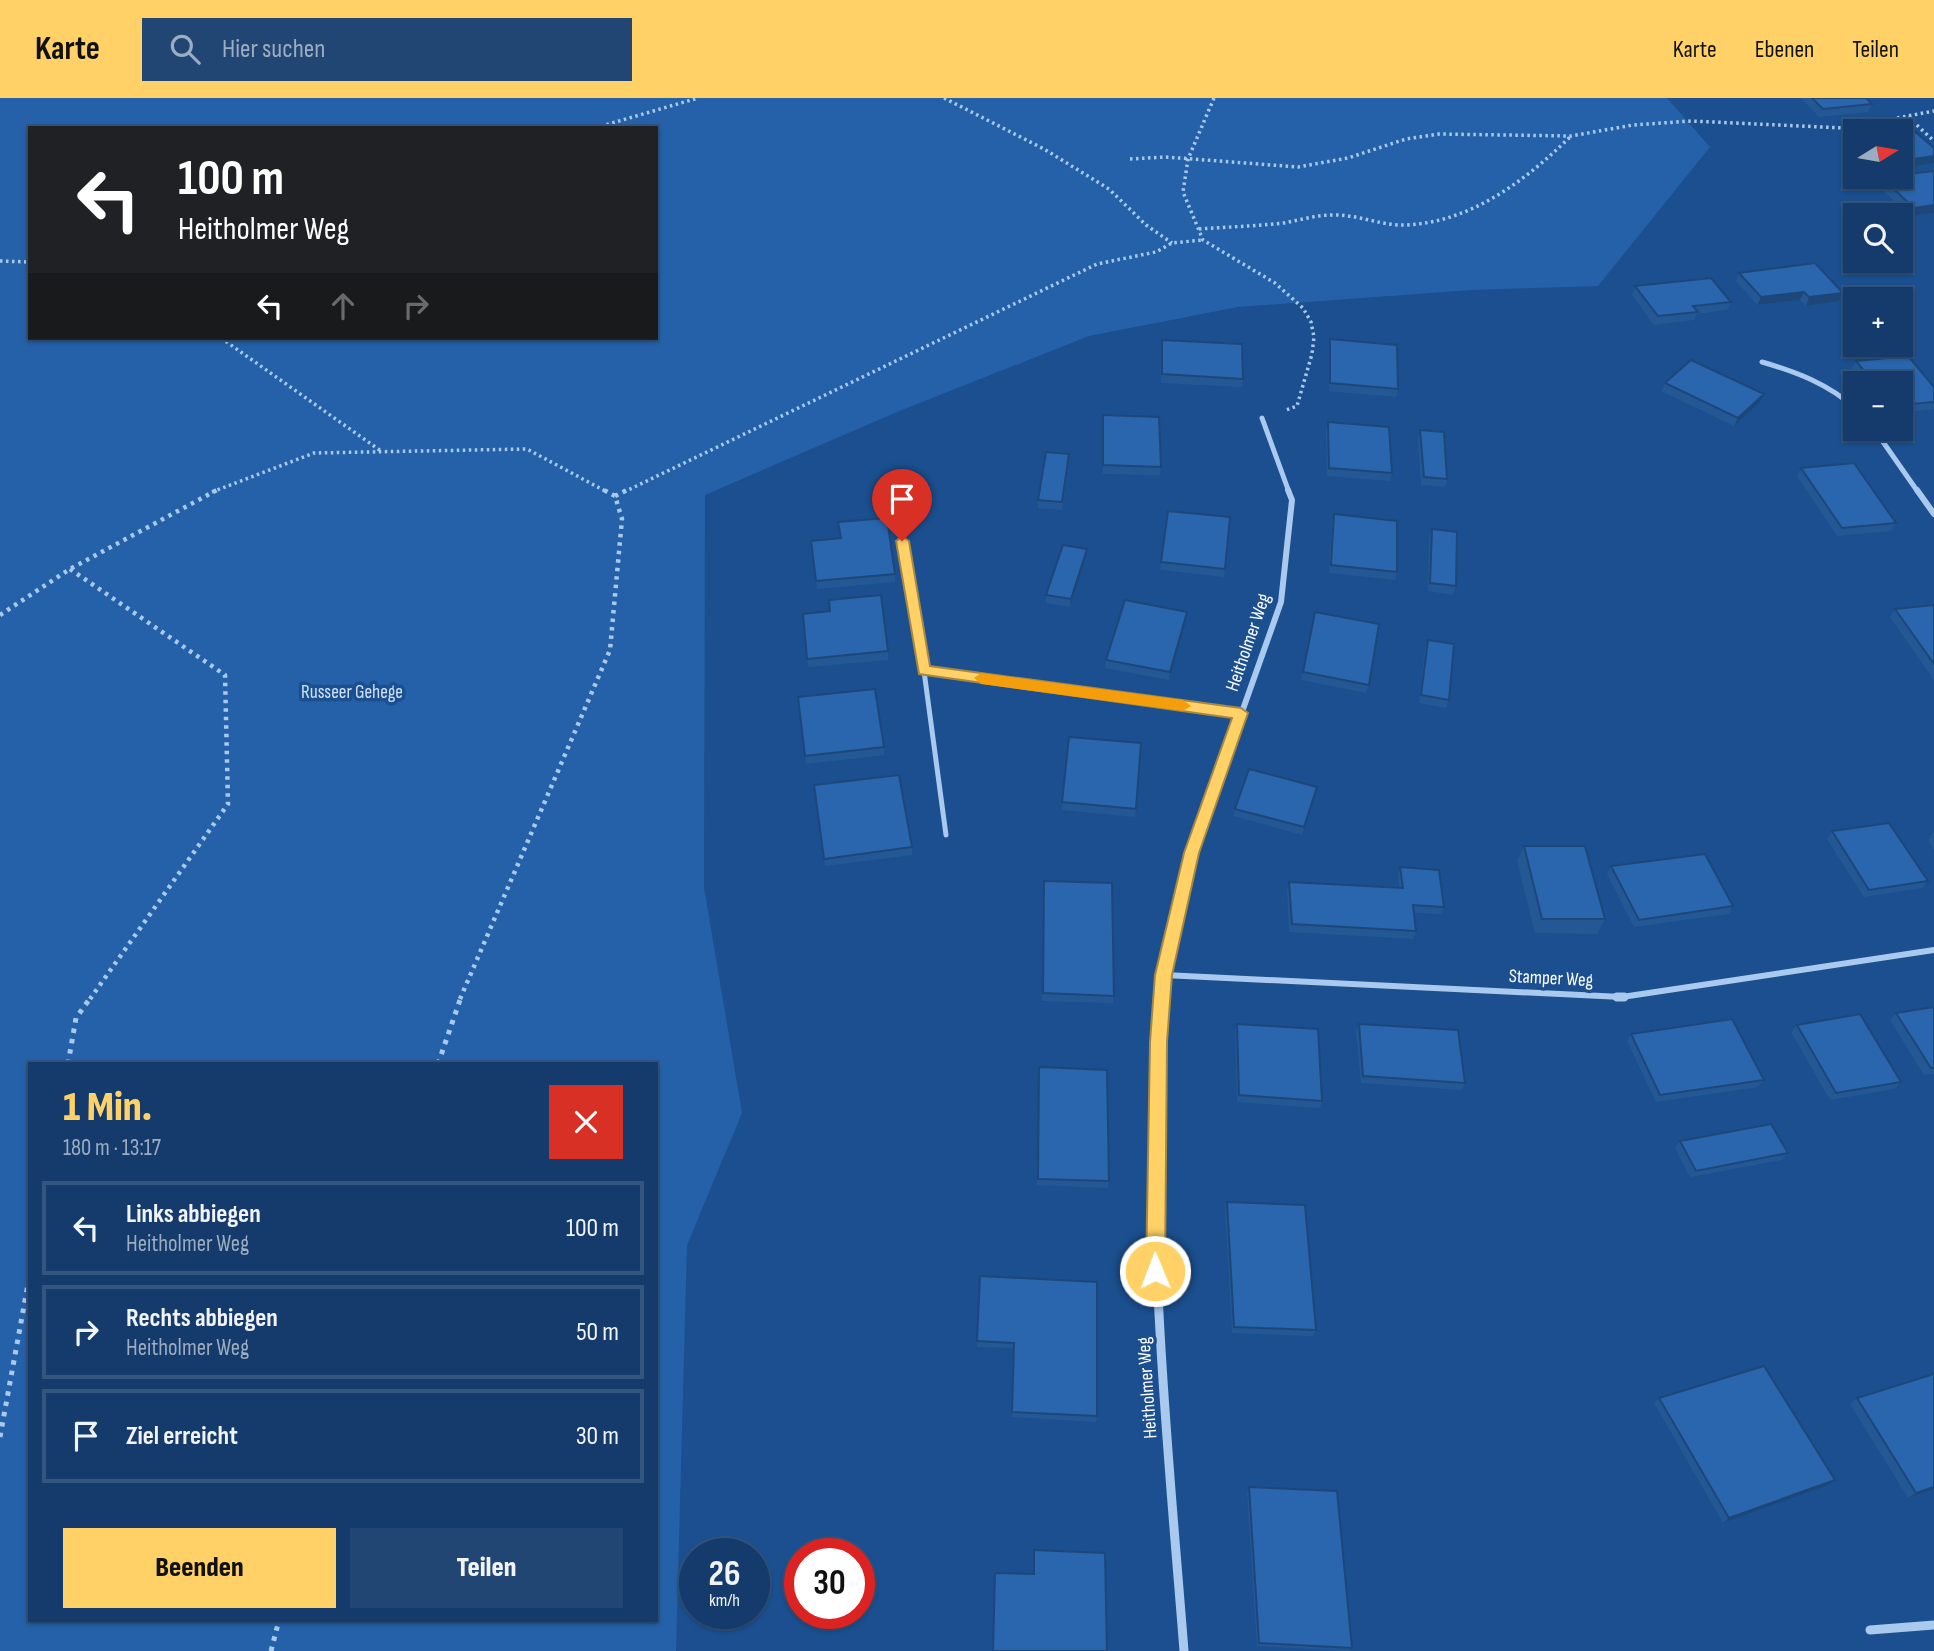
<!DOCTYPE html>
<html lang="de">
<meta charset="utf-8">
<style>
:root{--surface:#143b6b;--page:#214673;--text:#f1f3f6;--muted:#9dadc1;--line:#33557e;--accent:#ffd166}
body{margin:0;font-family:"Sofia Sans Condensed",sans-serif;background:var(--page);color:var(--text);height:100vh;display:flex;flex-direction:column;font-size:26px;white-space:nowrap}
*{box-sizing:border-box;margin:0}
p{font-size:23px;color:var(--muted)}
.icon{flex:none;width:38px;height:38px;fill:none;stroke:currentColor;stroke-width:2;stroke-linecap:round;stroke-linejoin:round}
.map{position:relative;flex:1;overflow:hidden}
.details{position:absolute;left:28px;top:964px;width:630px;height:560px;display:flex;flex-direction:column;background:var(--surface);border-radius:0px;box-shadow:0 2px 5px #0004,0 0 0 2px var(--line)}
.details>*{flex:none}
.guide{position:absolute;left:28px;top:28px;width:630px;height:214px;border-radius:0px;box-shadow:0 2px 5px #0004,0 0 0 2px var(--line);background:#202124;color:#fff;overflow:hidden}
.needle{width:46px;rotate:79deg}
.fabs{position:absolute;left:1843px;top:21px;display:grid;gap:14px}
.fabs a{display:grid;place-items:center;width:70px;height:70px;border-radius:0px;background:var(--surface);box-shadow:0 2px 5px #0004,0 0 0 2px var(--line);font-size:35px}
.speed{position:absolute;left:679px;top:1440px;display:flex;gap:14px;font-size:35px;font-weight:700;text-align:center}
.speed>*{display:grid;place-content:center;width:91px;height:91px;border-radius:50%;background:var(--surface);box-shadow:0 2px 5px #0004,0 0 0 2px var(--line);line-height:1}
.speed small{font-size:18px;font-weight:400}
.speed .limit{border:10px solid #d22;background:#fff;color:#111}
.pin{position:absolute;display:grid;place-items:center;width:60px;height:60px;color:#fff;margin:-72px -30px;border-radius:50% 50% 50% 0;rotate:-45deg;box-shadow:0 0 7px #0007}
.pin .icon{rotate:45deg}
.me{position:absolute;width:77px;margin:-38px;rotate:359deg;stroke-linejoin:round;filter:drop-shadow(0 0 5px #0008)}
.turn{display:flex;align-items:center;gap:24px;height:147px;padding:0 35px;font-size:32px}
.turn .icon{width:91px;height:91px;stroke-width:2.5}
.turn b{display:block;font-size:49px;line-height:60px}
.lanes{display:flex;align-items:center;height:66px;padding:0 35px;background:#0003;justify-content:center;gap:35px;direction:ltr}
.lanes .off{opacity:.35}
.round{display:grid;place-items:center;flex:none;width:74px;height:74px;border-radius:0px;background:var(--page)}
.summary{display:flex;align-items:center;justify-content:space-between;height:119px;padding:0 35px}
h1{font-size:42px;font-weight:800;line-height:52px;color:var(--accent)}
.action{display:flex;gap:14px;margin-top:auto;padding:14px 35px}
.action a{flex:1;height:80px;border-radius:0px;background:var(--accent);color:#111;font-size:28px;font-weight:800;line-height:80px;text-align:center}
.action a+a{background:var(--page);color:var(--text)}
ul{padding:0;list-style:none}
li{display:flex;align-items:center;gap:21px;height:94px;margin:0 14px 10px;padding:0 21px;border:4px solid var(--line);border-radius:0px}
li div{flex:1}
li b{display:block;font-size:26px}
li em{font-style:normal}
header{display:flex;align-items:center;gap:42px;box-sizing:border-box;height:98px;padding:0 35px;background:var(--accent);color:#111}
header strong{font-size:33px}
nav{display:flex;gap:38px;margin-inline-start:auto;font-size:24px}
.search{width:490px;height:63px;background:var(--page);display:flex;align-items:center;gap:18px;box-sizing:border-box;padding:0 24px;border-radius:0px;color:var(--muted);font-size:26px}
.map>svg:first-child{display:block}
</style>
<header>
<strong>Karte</strong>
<div class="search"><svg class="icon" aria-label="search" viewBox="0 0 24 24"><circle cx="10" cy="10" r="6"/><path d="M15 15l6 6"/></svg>Hier suchen</div>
<nav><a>Karte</a><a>Ebenen</a><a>Teilen</a></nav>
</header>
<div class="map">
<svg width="1934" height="1553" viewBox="0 0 1934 1553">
<rect width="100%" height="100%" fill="#1b4f8f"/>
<path fill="#2461a8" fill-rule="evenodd" d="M0,0h1667l43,49 -112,139 -127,4 -233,17 -149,29 -192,76 -192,83 -1,392 38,226 -55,132 -11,406h-676zM30,30h626v210h-626zM30,966h626v556h-626z"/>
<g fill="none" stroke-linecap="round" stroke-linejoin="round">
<path stroke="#a9c9ee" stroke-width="3.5" stroke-dasharray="2.5 3.5" stroke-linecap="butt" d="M944,0l100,51 65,40 37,36 26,18
M1214,0l-26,61 -5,33 20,48 72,43 28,25 8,14 3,15 -2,17 -15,52 -11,4
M1908,19l26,24
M595,30l103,-30
M1130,61l36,-2 132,10 50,-9 58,-19 33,-5 132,2 62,-11 58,-4 153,7 90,-17
M1199,131c28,-2 57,-3 85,-6 16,-3 32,-8 48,-8 25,-1 49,11 74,10 66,-3 120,-45 165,-89
M0,163l30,1
M221,240l160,113
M212,394l102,-39 213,-4 80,43
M624,394l473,-228 59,-12 16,-9 31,-3"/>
<path stroke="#a9c9ee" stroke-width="4.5" stroke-dasharray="3.5 5" stroke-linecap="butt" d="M615,398l12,-6
M70,471l155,106 3,129 -138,195
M0,517l70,-46 147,-79
M460,901l150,-349 12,-131 -7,-23 -11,-6"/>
<path stroke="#a9c9ee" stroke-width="5" stroke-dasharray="4.5 6" stroke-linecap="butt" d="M68,966l8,-46 15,-21
M438,966l23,-67
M0,1339l30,-164
M271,1553l8,-31"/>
<path stroke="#a9c9ee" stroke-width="5" d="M902,443l22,130 22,164
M924,573l317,42"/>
<path stroke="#a9c9ee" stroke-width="5" d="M1762,264c35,10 66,22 93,46
M1262,320l27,74
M1874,331l44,63"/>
<path stroke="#a9c9ee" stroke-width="6" d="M1917,392l17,24
M1164,877l458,22 312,-47
M1162,901l2,-24 28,-122 89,-251 11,-102 -4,-10"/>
<path stroke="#a9c9ee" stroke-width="9" d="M1162,899c-19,218 5,437 22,654
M1617,899h7
M1870,1532l64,-5"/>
</g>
<path fill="#245895" d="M1801,0h65l6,6 -4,8 -49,5z
M1934,73l-24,45 -32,-30 4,-8z
M1739,175l104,20 -4,8 -33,5 -6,-6 -43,5 -21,-24z
M1635,188l96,16 -4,8 -30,4 -3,6 -40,5 -22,-30z
M1330,241l68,50 -2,8 -67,-6v-43z
M1162,242l81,39 -1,8 -81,-4z
M1856,263l78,26v22l-34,4v-30h-37l-11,-14z
M1665,285l95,19 -26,24 -73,-35z
M1103,317l58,52 -1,8 -57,-1z
M1328,324l64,51 -2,8 -63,-5 -1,-46z
M1420,332l27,49 -2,8 -24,-2 -3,-46z
M1069,364l-7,48 -24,-2v-8z
M1801,370l95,55 -5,8 -54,5 -40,-60z
M1168,413l57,58 -1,8 -64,-7z
M1334,416l63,58 -2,8 -66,-7 3,-51z
M1432,431l24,57 -3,9 -25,-4 1,-54z
M811,443l84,33v8l-78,7z
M1086,459l-16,50 -24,-4v-8z
M1934,507v75l-44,-63 5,-8z
M830,513l58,40v9l-80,7 -5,-53z
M1187,514l-1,9 -17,59 -64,-12 1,-8z
M1315,514l54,73 -3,8 -65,-13z
M1428,542l21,60 -3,8 -27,-5 6,-55z
M798,599l86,50v8l-78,9z
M1069,639l67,72 -1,8 -73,-7z
M814,687l98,62v8l-87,11z
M1317,689l-15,48 -68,-19 1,-7z
M1832,733l96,50 -6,7 -58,9 -37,-58z
M1933,735h1v17l-6,-9z
M1524,748l81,73 -8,15 -62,-1 -18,-72z
M1611,768l122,40 -4,8 -95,13 -27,-53z
M1400,769l44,40 -3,7 -27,-1 2,18 -3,8 -124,-7 -2,-42 2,-8 110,6 -1,-13z
M1044,791l70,107 -1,7 -71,-2z
M1934,909v67l-10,1 -34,-55 6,-7z
M1237,926l85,77 -2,7 -83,-6 -2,-71z
M1359,926l106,59 -3,7 -101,-7 -5,-52z
M1797,927l104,57 -7,7 -64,11 -39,-68z
M1631,936l133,46 -6,7 -102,15 -29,-61z
M1039,976l70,107 -1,7 -71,-3z
M1680,1043l108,12 -6,7 -92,17 -15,-29z
M1227,1104l89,128 -3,6 -81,-3 -7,-125z
M980,1178l117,140 -1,6 -84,-5 1,-69 -36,-1z
M1934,1276v115l-26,9 -58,-94 7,-6z
M1659,1300l169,87 -105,38 -69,-120z
M1249,1389l103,161 -3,3 -92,-5 -10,-154z"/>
<path fill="#1d4779" d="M1934,58v7l-34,5v-7z
M1934,107v8l-24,3 4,-8z
M1804,194l-4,8 -43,5 4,-8z
M1843,195l-4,8 -33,5 3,-9z
M1764,296l-4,8 -26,24 4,-8z
M1087,451l-1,8 -16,50 1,-8z
M1187,514l-1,9 -17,59 1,-8z
M1835,1382l-7,5 -105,38 6,-5z
M1934,1389v2l-26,9 8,-5z"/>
<path fill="#2a66ad" stroke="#1d4779" stroke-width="2" d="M1812,0h54l6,6 -49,5z
M1912,31l22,19v8l-34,5v-30z
M1934,73v34l-20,3 -32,-30 18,-1v-2z
M1815,165l28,30 -34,4 -5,-5 -43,5 -22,-24z
M1711,180l20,24 -38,4 5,6 -40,4 -23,-30z
M1330,241l67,6 1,44 -68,-6z
M1162,242l80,4 1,35 -81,-5z
M1908,258l26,31v15l-34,3v-22h-26l-18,-22z
M1691,262l73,34 -26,24 -73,-35z
M1103,317l56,2 2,50 -58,-2z
M1328,324l61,5 3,46 -63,-5z
M1420,332l24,2 3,47 -23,-2z
M1046,354l23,2 -7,48 -24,-2z
M1854,365l42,60 -54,5 -41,-60z
M1168,413l62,6 -5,52 -64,-7z
M1334,416l63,7v51l-66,-7z
M887,420l8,56 -79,7 -5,-40 30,-3 -3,-16z
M1432,431l25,3 -1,54 -26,-3z
M1063,447l24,4 -16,50 -25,-4z
M881,497l7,56 -81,8 -4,-45 27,-3 -1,-11z
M1125,502l62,12 -17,60 -64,-12z
M1934,507v59l-39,-55z
M1315,514l64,12 -10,61 -66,-13z
M1428,542l26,4 -5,56 -28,-5z
M875,591l9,58 -79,9 -7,-59z
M1069,639l72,6 -5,66 -74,-7z
M1249,671l68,18 -13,40 -69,-18z
M899,677l13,72 -88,12 -10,-74z
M1889,725l39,58 -59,9 -37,-59z
M1524,748h61l20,73h-63z
M1705,756l28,52 -94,14 -28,-54z
M1400,769l39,3 5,37 -31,-2 3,26 -124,-7 -3,-42 114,6z
M1044,783l68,2 2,113 -71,-3z
M1934,909v61h-3l-35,-55z
M1860,916l41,68 -65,11 -39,-68z
M1732,921l32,61 -104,15 -29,-61z
M1237,926l81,5 4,72 -83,-6z
M1359,926l99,6 7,53 -102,-7z
M1039,969l68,3 2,111 -71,-2z
M1771,1026l17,29 -92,18 -16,-30z
M1227,1104l78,3 11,125 -82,-3z
M980,1178l117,6v134l-85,-4 2,-69 -37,-2z
M1764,1268l71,114 -106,38 -70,-120z
M1934,1276v113l-18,6 -59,-95z
M1249,1389l88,4 15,157 -93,-5z
M1034,1452l71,3 2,98h-114l2,-78 39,1z"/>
<path fill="#ffd166" stroke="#a68842" stroke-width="2" d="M902,438l7,5 21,125 311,42 7,5 -49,140 -27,122 -5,67 -2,229 -3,7 -7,2 -7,-2 -2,-7 4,-229 5,-67 29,-122 48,-135 -313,-44 -23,-133z"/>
<path fill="#f59e0b" d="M981,575l202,27 8,6 -8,5 -202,-27 -7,-6z"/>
<g text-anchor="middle" stroke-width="7" stroke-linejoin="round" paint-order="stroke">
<g font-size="19" fill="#fff" stroke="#1b4f8f">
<text transform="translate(1247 544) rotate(-71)" y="7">Heitholmer Weg</text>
<text transform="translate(1551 879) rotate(3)" y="7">Stamper Weg</text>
<text transform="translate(1146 1290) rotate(-94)" y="7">Heitholmer Weg</text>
</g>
<g font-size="19" fill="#cfe3fa" stroke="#1b4f8f">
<text x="352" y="600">Russeer Gehege</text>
</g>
</g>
</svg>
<div class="fabs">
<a><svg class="needle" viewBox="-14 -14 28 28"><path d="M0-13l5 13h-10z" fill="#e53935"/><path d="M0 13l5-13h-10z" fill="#9dadc1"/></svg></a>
<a><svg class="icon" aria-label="search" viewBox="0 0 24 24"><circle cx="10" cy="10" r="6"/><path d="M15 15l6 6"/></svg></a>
<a>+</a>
<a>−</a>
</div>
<div class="speed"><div>26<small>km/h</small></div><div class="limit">30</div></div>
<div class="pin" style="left:902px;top:443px;background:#d93025"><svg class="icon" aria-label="arrive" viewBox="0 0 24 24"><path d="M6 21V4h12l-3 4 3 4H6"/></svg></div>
<svg class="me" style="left:1155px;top:1173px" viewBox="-20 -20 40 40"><circle r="17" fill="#ffd166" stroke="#fff" stroke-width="3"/><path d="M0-11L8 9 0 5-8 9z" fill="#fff"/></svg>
<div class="guide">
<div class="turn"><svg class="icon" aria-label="left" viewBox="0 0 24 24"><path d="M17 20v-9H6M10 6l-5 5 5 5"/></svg><div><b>100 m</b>Heitholmer Weg</div></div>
<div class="lanes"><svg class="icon" aria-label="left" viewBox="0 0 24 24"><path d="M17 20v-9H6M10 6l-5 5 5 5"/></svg><svg class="icon off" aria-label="ahead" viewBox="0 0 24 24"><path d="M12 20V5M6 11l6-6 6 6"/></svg><svg class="icon off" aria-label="right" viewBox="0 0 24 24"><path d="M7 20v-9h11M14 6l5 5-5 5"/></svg></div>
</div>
<section class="details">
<div class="summary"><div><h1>1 Min.</h1><p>180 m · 13:17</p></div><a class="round" style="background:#d93025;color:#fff"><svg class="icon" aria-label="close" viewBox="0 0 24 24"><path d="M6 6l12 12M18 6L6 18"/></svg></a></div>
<ul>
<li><svg class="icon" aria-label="left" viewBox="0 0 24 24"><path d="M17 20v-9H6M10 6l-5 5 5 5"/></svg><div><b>Links abbiegen</b><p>Heitholmer Weg</p></div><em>100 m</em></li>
<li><svg class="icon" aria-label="right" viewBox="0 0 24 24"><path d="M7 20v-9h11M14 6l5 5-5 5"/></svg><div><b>Rechts abbiegen</b><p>Heitholmer Weg</p></div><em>50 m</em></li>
<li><svg class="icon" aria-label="arrive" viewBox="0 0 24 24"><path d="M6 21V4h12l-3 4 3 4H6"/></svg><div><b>Ziel erreicht</b></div><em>30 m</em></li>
</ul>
<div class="action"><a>Beenden</a><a>Teilen</a></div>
</section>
</div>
